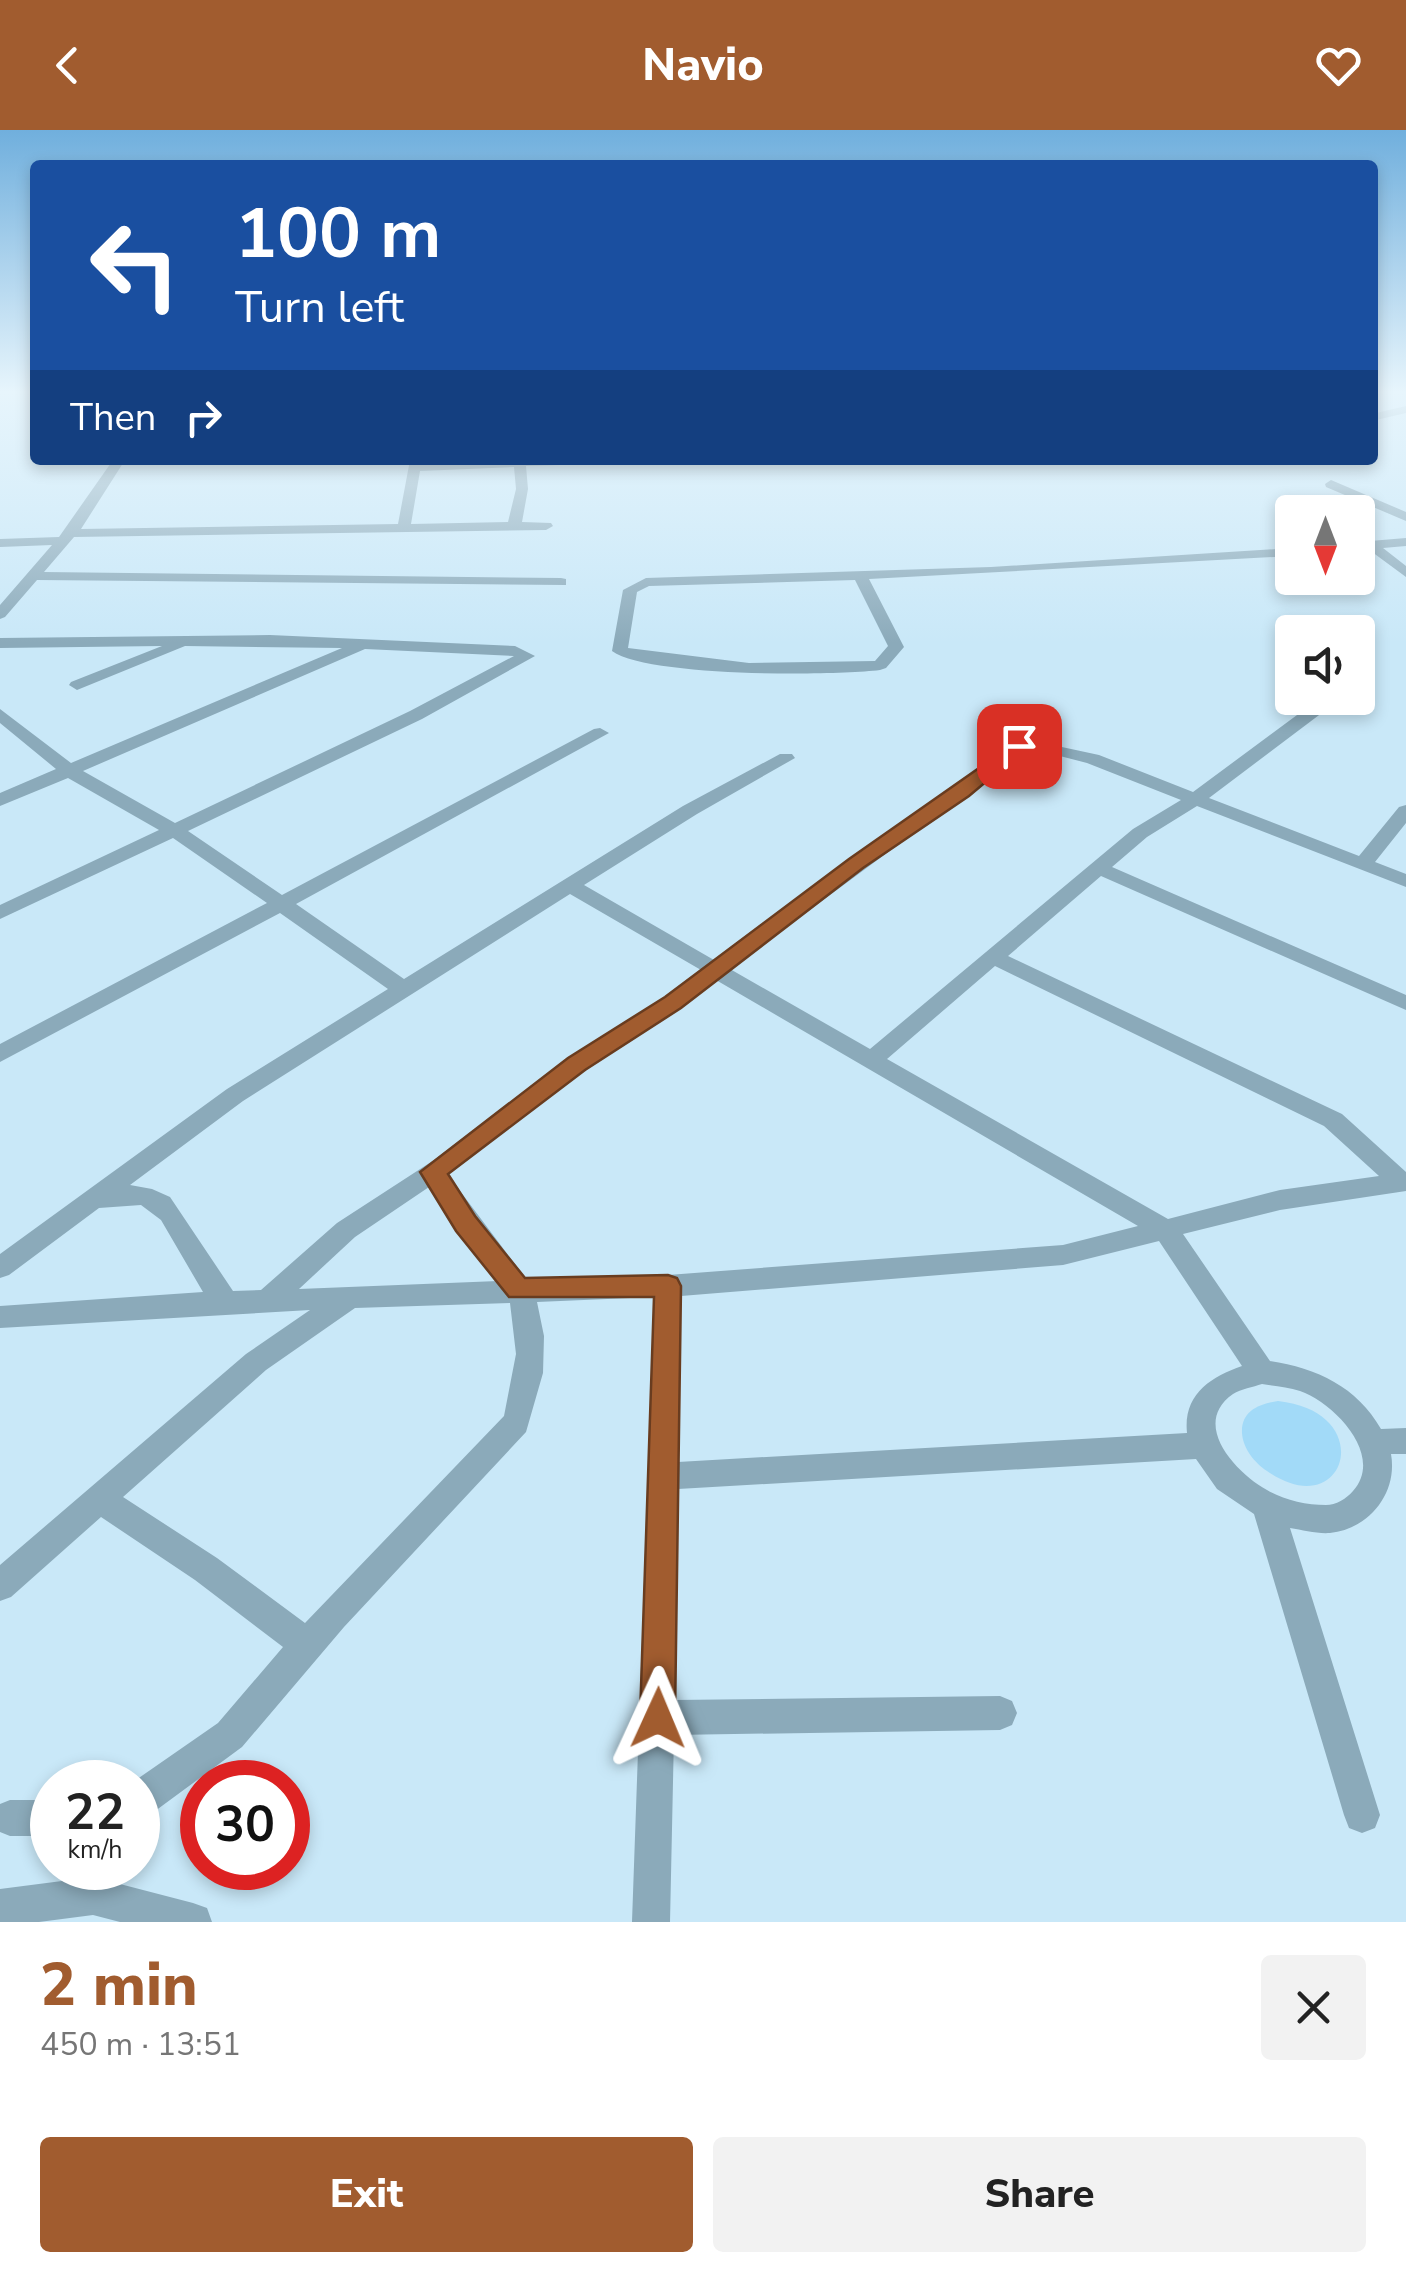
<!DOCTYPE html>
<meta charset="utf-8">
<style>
:root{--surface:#fff;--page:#f2f2f2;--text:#222;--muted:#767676;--accent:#a15c2f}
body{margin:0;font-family:"Nunito Sans",sans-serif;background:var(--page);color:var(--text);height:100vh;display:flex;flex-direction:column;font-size:38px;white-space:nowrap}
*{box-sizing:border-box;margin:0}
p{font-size:32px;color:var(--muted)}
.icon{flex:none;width:55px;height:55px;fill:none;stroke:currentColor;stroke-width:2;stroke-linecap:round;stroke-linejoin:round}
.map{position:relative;height:1792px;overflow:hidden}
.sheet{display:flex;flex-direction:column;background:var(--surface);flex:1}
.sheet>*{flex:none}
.guide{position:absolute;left:30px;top:30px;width:1348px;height:305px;border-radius:10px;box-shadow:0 5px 15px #0003;background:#1a4fa0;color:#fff;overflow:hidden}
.needle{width:65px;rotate:180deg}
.buttons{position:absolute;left:1275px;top:365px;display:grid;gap:20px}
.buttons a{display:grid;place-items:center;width:100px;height:100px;border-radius:10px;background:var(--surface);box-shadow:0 5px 15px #0003;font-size:50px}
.speed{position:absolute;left:30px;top:1630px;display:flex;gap:20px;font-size:50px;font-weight:700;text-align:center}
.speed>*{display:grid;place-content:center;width:130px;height:130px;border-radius:50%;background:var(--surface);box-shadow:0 5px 15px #0003;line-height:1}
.speed small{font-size:25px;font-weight:400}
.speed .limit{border:15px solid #d22;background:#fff;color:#111}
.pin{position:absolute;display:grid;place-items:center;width:85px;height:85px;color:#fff;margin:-42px;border-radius:20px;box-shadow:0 5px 15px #0006}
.me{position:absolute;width:110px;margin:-55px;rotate:1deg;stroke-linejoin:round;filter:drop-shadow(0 0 8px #0008)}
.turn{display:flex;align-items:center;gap:35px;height:210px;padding:0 40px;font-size:45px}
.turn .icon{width:130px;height:130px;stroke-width:2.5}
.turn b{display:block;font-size:70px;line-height:85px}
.then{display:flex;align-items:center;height:95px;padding:0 40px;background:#0003;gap:20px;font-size:38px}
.round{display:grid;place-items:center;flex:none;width:105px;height:105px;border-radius:10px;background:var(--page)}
.headline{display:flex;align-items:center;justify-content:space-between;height:170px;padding:0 40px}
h1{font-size:60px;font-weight:800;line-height:75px;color:var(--accent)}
.primary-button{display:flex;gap:20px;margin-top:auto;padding:20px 40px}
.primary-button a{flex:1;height:115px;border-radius:10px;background:var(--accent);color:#fff;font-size:40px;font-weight:800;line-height:115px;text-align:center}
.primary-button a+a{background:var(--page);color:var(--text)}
header{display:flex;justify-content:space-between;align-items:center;height:130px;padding:0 40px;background:var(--accent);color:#fff;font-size:45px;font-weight:800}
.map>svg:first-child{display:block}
</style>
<header><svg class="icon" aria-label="back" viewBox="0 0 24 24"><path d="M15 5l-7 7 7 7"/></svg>Navio<svg class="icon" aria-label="heart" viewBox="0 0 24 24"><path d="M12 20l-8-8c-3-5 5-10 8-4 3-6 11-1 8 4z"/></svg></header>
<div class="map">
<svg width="1406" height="1792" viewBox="0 0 1406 1792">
<rect width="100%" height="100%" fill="#c9e8f8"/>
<path fill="#a2daf8" d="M1278,1271c102,11 67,125 -11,70 -12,-8 -24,-22 -25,-38 -1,-22 17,-29 36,-32z"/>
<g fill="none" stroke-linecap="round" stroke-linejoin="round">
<path fill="#8baaba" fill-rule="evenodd" d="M1406,276v7l-34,8v-7z
M113,330h12l-44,69 317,-5 12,-64h12v3l178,-3 -6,4 -68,2 2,23 -6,33 29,1 2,3 -7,4 -472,7 -30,35 517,6 5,1v6l-529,-5 -32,37 -5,2v-14l52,-60 -52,2v-8l59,-2zM514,337l2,22 -8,33 -97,2 9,-53z
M1331,350l75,32v9l-80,-34 -1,-3z
M1406,408v8l-23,2 23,18v11l-38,-28 -10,1v-8z
M1292,418v8l-423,23 35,68 -18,21 -6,2c-49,6 -232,7 -268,-19l11,-61 23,-12 345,-11zM855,450l33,66 -13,15 -126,2 -121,-15 9,-56 12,-6z
M270,505l245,11 20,10 -113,63 -234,112 94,64 312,-166 6,-1 9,5 -313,171 108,75 279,-173 97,-52h12l3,4 -98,56 -113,71 130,75 306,-222 79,17 94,37 127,-94h16l-1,5 -126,95 150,58 40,-49 7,-2v18l-31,39 31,12v13l-209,-81 -50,31 -35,30 294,128v15l-305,-134 -93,80 334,158 64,58v19l-126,19 -97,24 87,127c47,7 87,26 111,68l25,-1v26h-15c7,39 -22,75 -61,79 -13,1 -27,-3 -40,-5l90,287 -5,13 -13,5 -13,-5 -5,-13 -90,-301 -37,-25 -21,-30 -518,30 -4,211 326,-4 12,5 5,12 -5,12 -12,5 -326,5 -4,187h-38l22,-625 -117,5 7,34 -1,37 -17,59 -182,195 -102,120 -91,67 -13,5v-37h-5l85,-59 65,-76 -88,-67 -94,-63 -90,80 -11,4v-36l246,-211 64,-44 -310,18v-22l203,-14 -42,-72 -20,-15 -42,3 -90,67 -9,3v-24l227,-165 161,-100 -108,-76 -280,149v-18l267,-141 -94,-65 -173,81v-14l159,-75 -91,-52 -68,28v-13l56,-24 -56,-46v-14l71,54 271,-115 -157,-2 -108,44 -8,-5 2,-3 91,-36 -162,2v-10zM365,519l149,7 -104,55 -235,112 -92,-52zM1029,618l58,15 94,37 -48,29 -263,220 -140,-80zM570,764l131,76 -36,28 -97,60 -134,102 -97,63 -76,67 -28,1 -63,-94 -18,-8 -22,-4 113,-84zM995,836l329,160 55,50 -99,14 -112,29 -281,-160zM716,850l422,246 -75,19 -395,30 -141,5 -79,-105 136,-105 97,-62zM429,1057l69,94 -199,8 56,-52zM1159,1111l83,125c-32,11 -59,29 -55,67l-509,29 3,-166 382,-31zM510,1173l6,51 -12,62 -199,207 -88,-65 -94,-61 143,-127 89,-62zM1262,1254c12,2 26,3 38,7 34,12 85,64 53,100 -7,8 -17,14 -27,14 -20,0 -42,-5 -59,-15 -31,-17 -77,-66 -34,-96 8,-5 20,-7 29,-10z
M10,1670h42v36h-42l-10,-4v-28z
M93,1747l100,26 14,5 5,14h-92l-27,-7 -54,7h-39v-33z"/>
</g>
<linearGradient id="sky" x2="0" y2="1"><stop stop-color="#70afdd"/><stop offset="0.51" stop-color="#e7f5fc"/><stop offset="1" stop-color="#e7f5fc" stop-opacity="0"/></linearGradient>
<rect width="1406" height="513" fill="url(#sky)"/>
<path fill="#a15c2f" stroke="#693c1f" stroke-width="2.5" d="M1019,610l9,6 -3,3 -56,47 -106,72 -182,140 -96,62 -137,104 27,42 50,62 143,-3 9,3 4,8 -6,432 -5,13 -12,5 -13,-5 -5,-13 14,-421h-145l-53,-66 -36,-59 148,-114 97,-61 184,-138z"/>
</svg>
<div class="buttons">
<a><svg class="needle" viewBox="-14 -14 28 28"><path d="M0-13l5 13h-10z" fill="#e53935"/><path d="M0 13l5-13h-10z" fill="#767676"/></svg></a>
<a><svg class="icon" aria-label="sound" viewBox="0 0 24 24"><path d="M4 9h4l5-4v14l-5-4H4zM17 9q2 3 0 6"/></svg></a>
</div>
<div class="speed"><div>22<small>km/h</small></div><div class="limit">30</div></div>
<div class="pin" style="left:1019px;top:616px;background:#d93025"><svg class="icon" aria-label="arrive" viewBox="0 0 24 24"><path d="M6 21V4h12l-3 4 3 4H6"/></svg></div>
<svg class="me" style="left:658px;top:1588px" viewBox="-20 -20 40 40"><path d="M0-17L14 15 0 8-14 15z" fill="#a15c2f" stroke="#fff" stroke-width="4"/></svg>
<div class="guide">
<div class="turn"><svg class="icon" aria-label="left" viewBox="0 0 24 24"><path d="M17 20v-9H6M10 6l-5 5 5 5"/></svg><div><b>100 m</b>Turn left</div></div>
<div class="then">Then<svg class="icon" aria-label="right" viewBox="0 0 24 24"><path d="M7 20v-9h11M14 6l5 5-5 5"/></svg></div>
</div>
</div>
<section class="sheet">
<div class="headline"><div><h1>2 min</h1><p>450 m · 13:51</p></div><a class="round"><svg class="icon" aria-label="close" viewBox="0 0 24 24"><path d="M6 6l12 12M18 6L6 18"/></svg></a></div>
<div class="primary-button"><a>Exit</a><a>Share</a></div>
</section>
